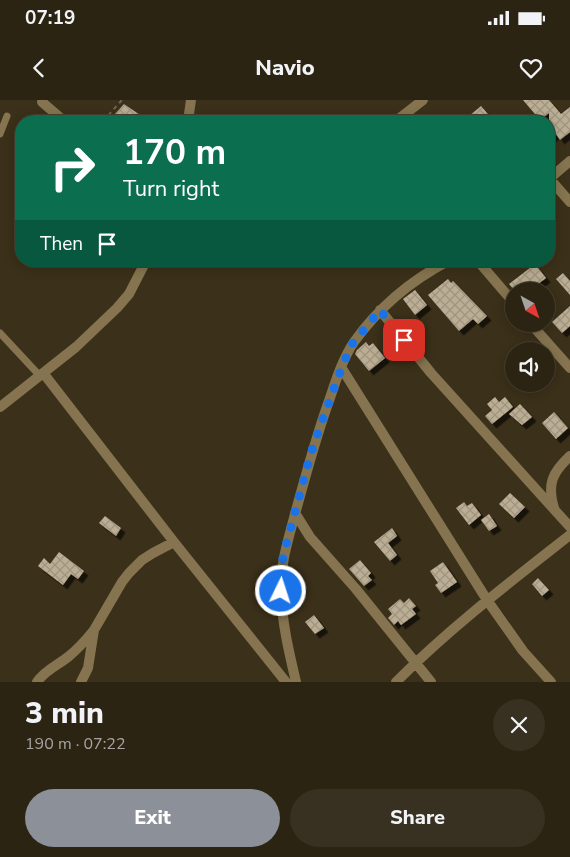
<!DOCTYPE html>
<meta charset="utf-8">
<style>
:root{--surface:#2c2413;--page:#383021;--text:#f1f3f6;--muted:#a6a4a0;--line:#484133;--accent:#8c9099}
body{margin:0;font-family:"Nunito Sans",sans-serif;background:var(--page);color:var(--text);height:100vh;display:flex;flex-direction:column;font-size:19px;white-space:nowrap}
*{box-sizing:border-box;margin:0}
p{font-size:16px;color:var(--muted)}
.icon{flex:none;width:28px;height:28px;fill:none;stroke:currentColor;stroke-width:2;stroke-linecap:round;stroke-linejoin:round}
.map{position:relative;height:582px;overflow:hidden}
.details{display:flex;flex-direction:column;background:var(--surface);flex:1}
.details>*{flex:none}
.guide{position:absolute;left:15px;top:15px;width:540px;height:152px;border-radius:20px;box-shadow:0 2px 12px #0003,0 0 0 1px var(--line);background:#0b6e4f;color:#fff;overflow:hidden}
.needle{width:32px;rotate:140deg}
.controls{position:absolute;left:505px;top:182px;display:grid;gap:10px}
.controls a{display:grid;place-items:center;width:50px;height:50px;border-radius:50%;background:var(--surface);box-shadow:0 2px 12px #0003,0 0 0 1px var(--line);font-size:25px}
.pin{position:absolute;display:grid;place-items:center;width:42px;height:42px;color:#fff;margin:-21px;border-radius:10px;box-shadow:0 2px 8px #0006}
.me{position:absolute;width:55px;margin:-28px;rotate:4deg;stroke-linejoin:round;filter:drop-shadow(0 0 4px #0008)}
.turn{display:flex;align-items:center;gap:18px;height:105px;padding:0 25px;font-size:22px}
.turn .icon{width:65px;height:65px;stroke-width:2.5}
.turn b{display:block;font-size:35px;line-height:42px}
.then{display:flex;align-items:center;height:48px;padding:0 25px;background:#0003;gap:10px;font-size:19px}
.round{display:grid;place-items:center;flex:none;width:52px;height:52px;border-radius:26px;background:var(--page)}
.summary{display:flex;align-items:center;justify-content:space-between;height:85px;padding:0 25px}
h1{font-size:30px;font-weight:800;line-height:38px}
.action{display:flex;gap:10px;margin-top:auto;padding:10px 25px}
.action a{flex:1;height:58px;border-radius:30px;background:var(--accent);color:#fff;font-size:20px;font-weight:800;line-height:58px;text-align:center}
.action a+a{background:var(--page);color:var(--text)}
.status{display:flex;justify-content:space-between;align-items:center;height:35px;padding:0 25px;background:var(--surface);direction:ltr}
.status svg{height:14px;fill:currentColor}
header{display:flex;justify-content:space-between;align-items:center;height:65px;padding:0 25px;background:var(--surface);font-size:22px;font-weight:800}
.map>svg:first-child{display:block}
</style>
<div class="status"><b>07:19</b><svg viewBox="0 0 49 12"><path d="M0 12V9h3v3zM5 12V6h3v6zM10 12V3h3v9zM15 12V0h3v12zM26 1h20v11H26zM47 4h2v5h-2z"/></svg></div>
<header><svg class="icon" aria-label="back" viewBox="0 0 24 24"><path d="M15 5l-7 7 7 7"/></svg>Navio<svg class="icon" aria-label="heart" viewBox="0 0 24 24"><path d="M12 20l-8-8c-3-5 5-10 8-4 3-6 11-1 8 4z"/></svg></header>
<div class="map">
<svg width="570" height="582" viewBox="0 0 570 582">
<defs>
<pattern id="building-cross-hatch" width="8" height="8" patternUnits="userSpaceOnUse" patternTransform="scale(1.25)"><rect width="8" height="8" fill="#bbae94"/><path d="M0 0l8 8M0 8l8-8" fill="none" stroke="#9e947f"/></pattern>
<filter id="shadow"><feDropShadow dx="4.5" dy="4.5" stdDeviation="0" flood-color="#0009"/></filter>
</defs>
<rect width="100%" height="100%" fill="#3b3019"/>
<path fill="url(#building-cross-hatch)" filter="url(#shadow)" d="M523,0h26l12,14 9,-7v25l-10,8 -4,-6 -7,6v-27l-9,7z
M124,4l25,17h-29l-6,-6z
M481,6l13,15h-31z
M535,164l11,14 -17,13h-14l-6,-7z
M563,173l7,8v14l-14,-16z
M448,179l3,4 2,-2 34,35 -9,8 -5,-5 -14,12 -31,-36z
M415,190l12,15 -12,10 -12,-16z
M570,206v20l-8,7 -10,-11z
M366,242l3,4 4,-3 12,15 -16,13 -14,-17 2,-4z
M495,297l4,5 6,-5 8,10 -21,17 -7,-8 7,-6 -5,-6z
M520,304l12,13 -10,8 -13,-11z
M554,312l14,16 -12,11 -14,-16z
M510,393l15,14 -11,11 -15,-14z
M464,402l3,4 5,-3 9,12 -12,10 -13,-17z
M489,414l8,12 -8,5 -8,-11z
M105,416l16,12 -5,8 -17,-13z
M392,428l5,8 -9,7 9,12 -7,6 -16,-19z
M59,452l25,19 -6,8 -7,-5 -8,11 -25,-19 6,-8 6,6z
M360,460l11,13 -3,3 4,4 -8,6 -15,-17z
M443,462l14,20 -16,11 -6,-8 3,-2 -8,-12z
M538,478l11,12 -7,6 -10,-12z
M409,498l7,8 -4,3 4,5 -15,11 -3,-4 -4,4 -6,-7 4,-4 -4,-5 12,-10 4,4z
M314,515l10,13 -9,6 -10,-12z"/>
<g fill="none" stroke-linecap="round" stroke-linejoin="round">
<path stroke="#716753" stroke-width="2" stroke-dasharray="4 4" stroke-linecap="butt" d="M103,21l19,-21"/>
<path stroke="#85744f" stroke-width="7" d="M0,34l7,-18
M0,233l40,43"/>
<path stroke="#85744f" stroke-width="10" d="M42,2l22,19
M188,21l3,-21
M396,21l27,-21
M549,79l21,-18
M550,79l20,23
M478,161l36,42
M380,210l51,63 139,154
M531,224l39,44
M341,267l146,233 36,51 28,31
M44,274l130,168 112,140
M0,307l76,-60 41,-39 12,-14 17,-33
M554,408c-7,-24 -2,-35 16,-52
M295,413l15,24 46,52 75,93
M37,582c8,-12 21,-17 31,-25 10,-8 18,-17 26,-27
M81,582l7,-14 6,-38 28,-48 7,-9 13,-13 11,-7 21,-11
M296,582c-7,-30 -14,-59 -15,-90 -1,-28 7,-51 14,-78 11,-39 21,-78 35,-116 6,-18 13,-40 24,-56 25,-35 56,-61 94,-81
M396,582c54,-54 114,-100 174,-147"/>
</g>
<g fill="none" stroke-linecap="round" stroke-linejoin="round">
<path stroke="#1a73e8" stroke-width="9" stroke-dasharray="0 16.2" d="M281,491l2,-35 28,-103 11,-32 20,-54 10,-23 28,-34 24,30"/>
</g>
</svg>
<div class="controls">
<a><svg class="needle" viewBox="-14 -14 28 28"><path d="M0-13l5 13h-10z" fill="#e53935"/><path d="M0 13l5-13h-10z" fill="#a6a4a0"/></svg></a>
<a><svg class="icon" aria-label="sound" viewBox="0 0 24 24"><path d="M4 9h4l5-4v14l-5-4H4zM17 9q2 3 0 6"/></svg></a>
</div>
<div class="pin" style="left:404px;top:240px;background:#d93025"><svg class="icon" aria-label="arrive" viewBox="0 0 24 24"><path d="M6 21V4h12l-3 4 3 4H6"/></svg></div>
<svg class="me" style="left:281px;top:491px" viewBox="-20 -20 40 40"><circle r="17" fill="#1a73e8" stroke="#fff" stroke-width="3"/><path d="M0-11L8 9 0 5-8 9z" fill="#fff"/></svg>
<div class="guide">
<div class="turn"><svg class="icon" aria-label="right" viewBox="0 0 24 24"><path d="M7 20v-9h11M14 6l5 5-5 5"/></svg><div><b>170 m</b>Turn right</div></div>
<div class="then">Then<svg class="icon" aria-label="arrive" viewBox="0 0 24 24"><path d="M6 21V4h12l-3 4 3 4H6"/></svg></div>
</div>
</div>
<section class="details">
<div class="summary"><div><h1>3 min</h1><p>190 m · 07:22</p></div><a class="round"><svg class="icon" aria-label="close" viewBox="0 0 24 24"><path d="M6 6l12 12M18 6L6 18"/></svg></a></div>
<div class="action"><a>Exit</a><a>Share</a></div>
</section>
